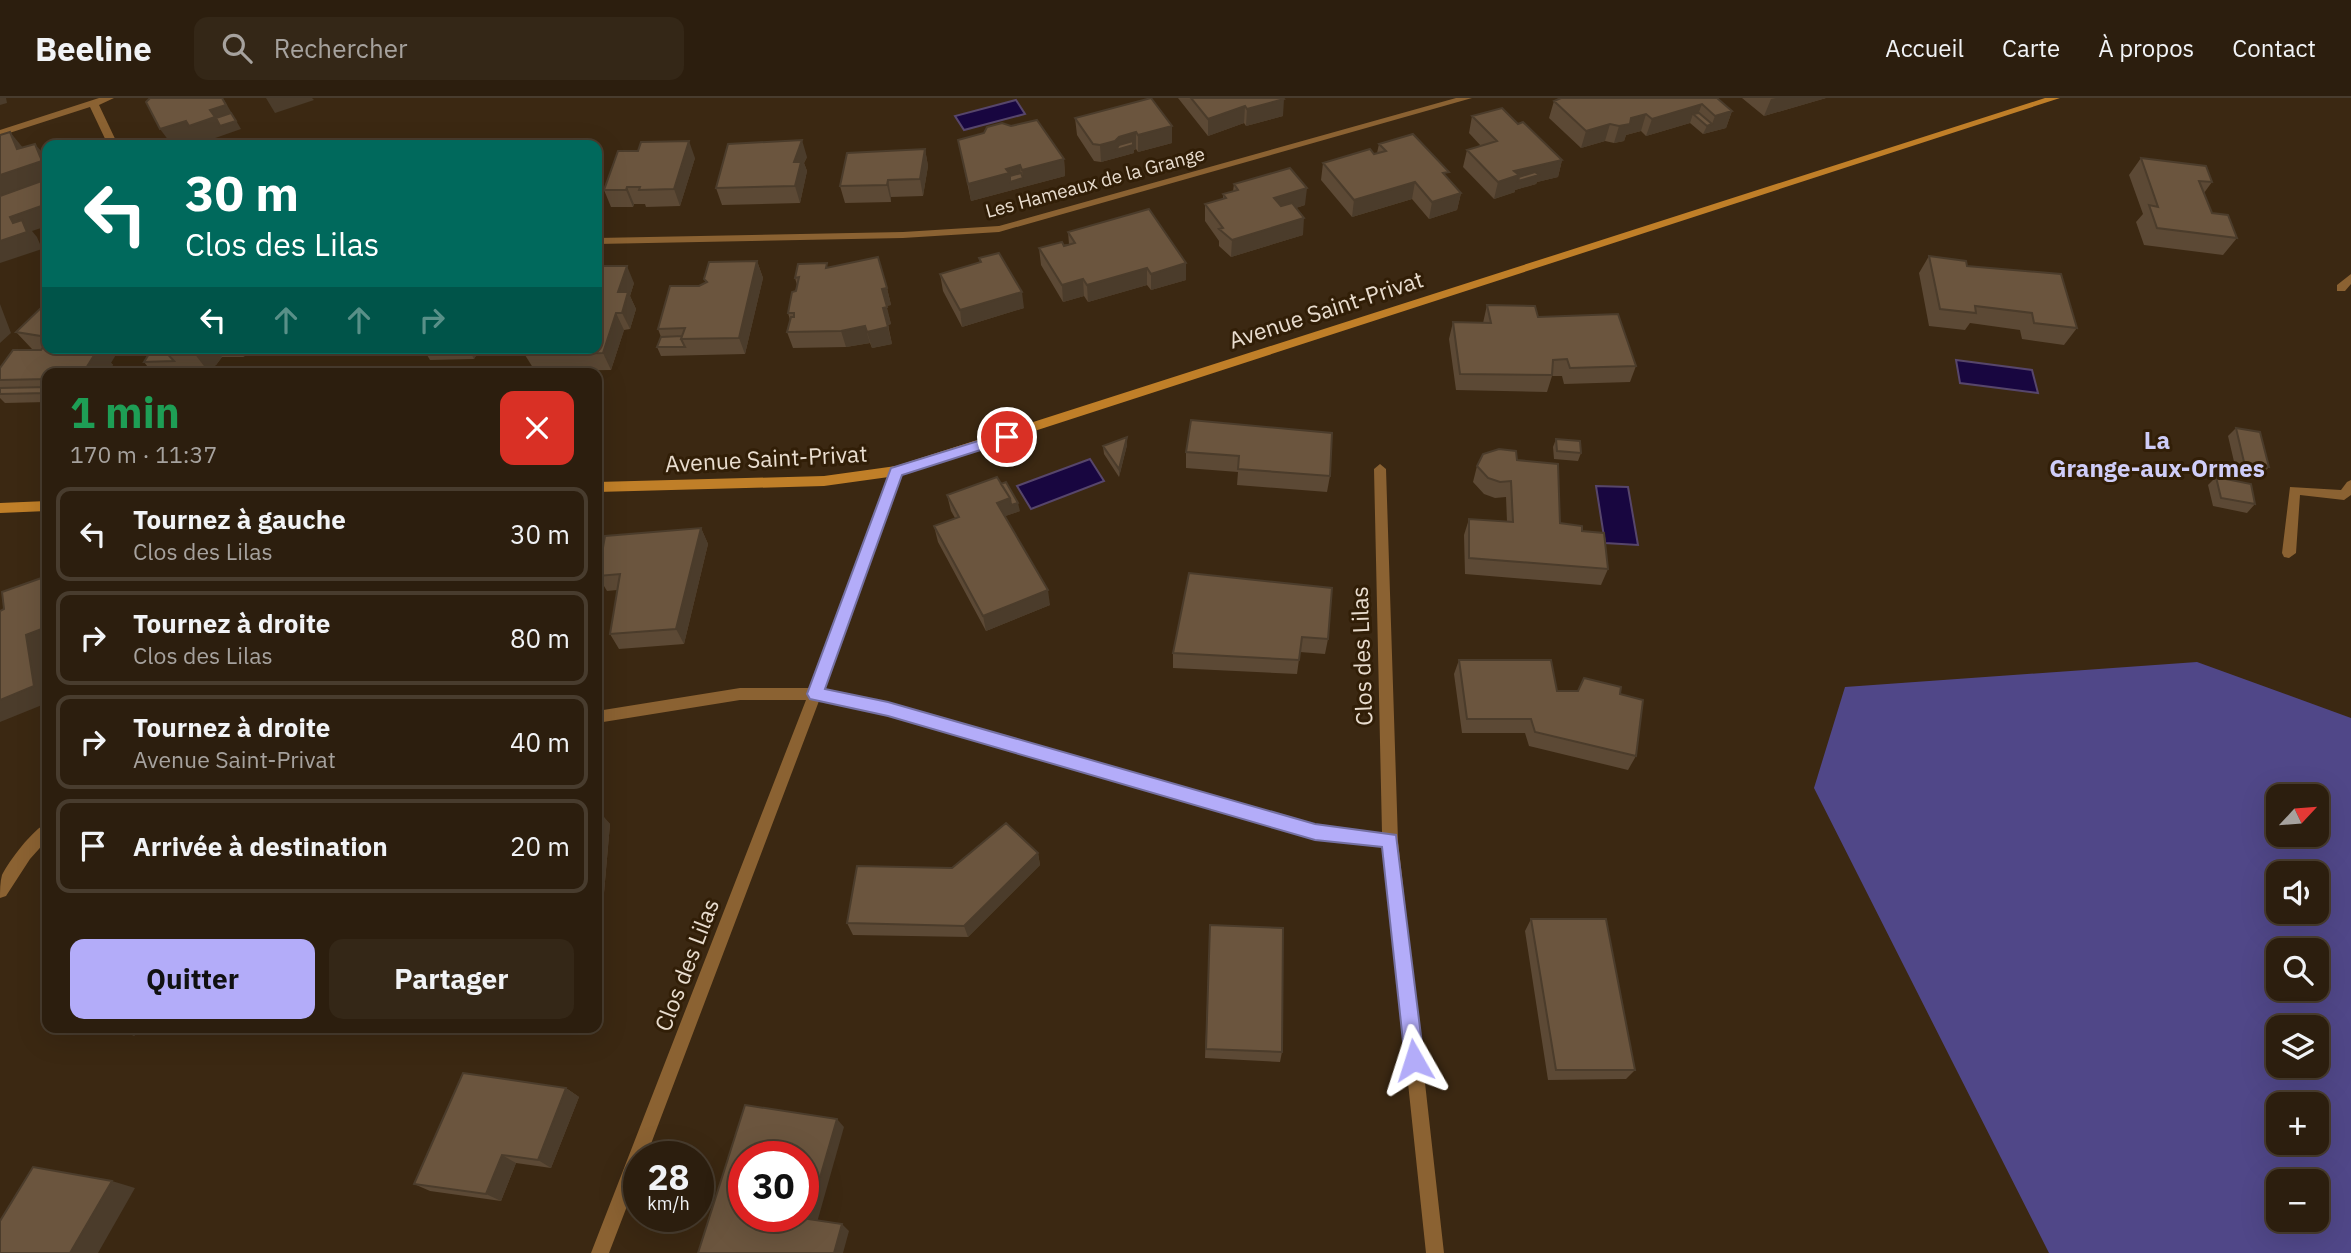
<!DOCTYPE html>
<html lang="fr">
<meta charset="utf-8">
<style>
:root{--surface:#2c1e0e;--page:#342717;--text:#f1f3f6;--muted:#a6a29e;--line:#483c2e;--accent:#b3acf9}
body{margin:0;font-family:"IBM Plex Sans",sans-serif;background:var(--page);color:var(--text);height:100vh;display:flex;flex-direction:column;font-size:26px;white-space:nowrap}
*{box-sizing:border-box;margin:0}
p{font-size:23px;color:var(--muted)}
.icon{flex:none;width:38px;height:38px;fill:none;stroke:currentColor;stroke-width:2;stroke-linecap:round;stroke-linejoin:round}
.map{position:relative;flex:1;overflow:hidden}
.panel{position:absolute;left:42px;top:270px;width:560px;height:665px;display:flex;flex-direction:column;background:var(--surface);border-radius:14px;box-shadow:0 7px 28px #0002,0 0 0 2px var(--line)}
.panel>*{flex:none}
.top-card{position:absolute;left:42px;top:42px;width:560px;height:214px;border-radius:14px;box-shadow:0 7px 28px #0002,0 0 0 2px var(--line);background:#00695c;color:#fff;overflow:hidden}
.needle{width:46px;rotate:64deg}
.buttons{position:absolute;left:2266px;top:686px;display:grid;gap:14px}
.buttons a{display:grid;place-items:center;width:63px;height:63px;border-radius:14px;background:var(--surface);box-shadow:0 7px 28px #0002,0 0 0 2px var(--line);font-size:35px}
.speed{position:absolute;left:623px;top:1043px;display:flex;gap:14px;font-size:35px;font-weight:700;text-align:center}
.speed>*{display:grid;place-content:center;width:91px;height:91px;border-radius:50%;background:var(--surface);box-shadow:0 7px 28px #0002,0 0 0 2px var(--line);line-height:1}
.speed small{font-size:18px;font-weight:400}
.speed .limit{border:10px solid #d22;background:#fff;color:#111}
.pin{position:absolute;display:grid;place-items:center;width:60px;height:60px;color:#fff;margin:-30px;border:4px solid #fff;border-radius:50%;box-shadow:0 2px 7px #0007}
.me{position:absolute;width:77px;margin:-38px;rotate:354deg;stroke-linejoin:round;filter:drop-shadow(0 0 5px #0008)}
.turn{display:flex;align-items:center;gap:24px;height:147px;padding:0 28px;font-size:32px}
.turn .icon{width:91px;height:91px;stroke-width:2.5}
.turn b{display:block;font-size:49px;line-height:60px}
.lanes{display:flex;align-items:center;height:66px;padding:0 28px;background:#0003;justify-content:center;gap:35px;direction:ltr}
.lanes .off{opacity:.35}
.round{display:grid;place-items:center;flex:none;width:74px;height:74px;border-radius:14px;background:var(--page)}
.head{display:flex;align-items:center;justify-content:space-between;height:119px;padding:0 28px}
h1{font-size:42px;font-weight:700;line-height:52px;color:#1e9e55}
.primary-button{display:flex;gap:14px;margin-top:auto;padding:14px 28px}
.primary-button a{flex:1;height:80px;border-radius:14px;background:var(--accent);color:#111;font-size:28px;font-weight:700;line-height:80px;text-align:center}
.primary-button a+a{background:var(--page);color:var(--text)}
ul{padding:0;list-style:none}
li{display:flex;align-items:center;gap:21px;height:94px;margin:0 14px 10px;padding:0 14px;border:4px solid var(--line);border-radius:14px}
li div{flex:1}
li b{display:block;font-size:26px}
li em{font-style:normal}
header{display:flex;align-items:center;gap:42px;box-sizing:border-box;height:98px;padding:0 35px;background:var(--surface);border-bottom:2px solid var(--line)}
header strong{font-size:33px}
nav{display:flex;gap:38px;margin-inline-start:auto;font-size:24px}
.search{width:490px;height:63px;background:var(--page);display:flex;align-items:center;gap:18px;box-sizing:border-box;padding:0 24px;border-radius:14px;color:var(--muted);font-size:26px}
.map>svg:first-child{display:block}
</style>
<header>
<strong>Beeline</strong>
<div class="search"><svg class="icon" aria-label="search" viewBox="0 0 24 24"><circle cx="10" cy="10" r="6"/><path d="M15 15l6 6"/></svg>Rechercher</div>
<nav><a>Accueil</a><a>Carte</a><a>À propos</a><a>Contact</a></nav>
</header>
<div class="map">
<svg width="2351" height="1155" viewBox="0 0 2351 1155">
<rect width="100%" height="100%" fill="#3b2812"/>
<path fill="#504788" fill-rule="evenodd" d="M2197,564l154,56v535h-302l-235,-465 31,-101zM2317,698v39h-39v-39zM2317,775v39h-39v-39zM2317,852v39h-39v-39zM2278,929h39v39h-39zM2317,1006v39h-39v-39zM2317,1083v39h-39v-39z"/>
<path fill="#180640" stroke="#57466b" stroke-width="2" d="M1016,2l9,14 -61,16 -9,-14z
M1956,262l76,10 6,23 -78,-10z
M1090,361l14,22 -73,28 -14,-23z
M1596,388l32,1 10,58 -33,-2z"/>
<g fill="none" stroke-linecap="round" stroke-linejoin="round">
<path fill="#8b6232" fill-rule="evenodd" d="M2351,382v15l-7,5 -44,-5 -4,58 -7,5 -5,-1 -2,-4 8,-66 51,3 6,-8z"/>
<path fill="#8b6232" fill-rule="evenodd" d="M99,0h15l-15,7 19,40h-10l-18,-38 -90,29v-6z
M1456,0h16l-473,134 -96,6 -306,6v-6l306,-6 96,-6z
M2351,176v10l-6,7h-8v-6z
M1380,366l6,5 12,372 46,412h-18l-43,-406 -68,-8 -427,-124 -69,-14 -173,456h-7v18l-30,78h-18l215,-553h-66l-143,23v-12l143,-23h70l80,-217 6,-5 6,5 -78,219 64,13 427,122 67,8 -8,-364z
M47,725v17l-17,19 -24,37 -6,2c0,-7 0,-16 2,-23 7,-14 31,-46 45,-52z"/>
<path fill="#c07f28" fill-rule="evenodd" d="M2045,0h15l-1164,378 -72,10 -227,6v-10l227,-6 72,-10z
M47,403v10l-47,2v-10z"/>
</g>
<path fill="#5c4935" d="M1178,0h105v18l-37,10 -2,-3 -36,13z
M1717,0l15,13 -6,17 -23,6 -13,-11 -44,13 -5,-5 -15,4 -2,6 -10,2 -9,-2 -24,7 -32,-30 5,-17z
M1742,0h84l-62,18z
M1472,18l46,8 44,36 -4,17 -21,5 -1,2 -21,6v2l-21,7 -31,-32 4,-17 14,-4 -12,-13z
M1075,20l97,8v17l-34,9 -2,-3 -2,1v3l-33,9 -7,-1 -17,-26z
M958,42l106,19 1,17 -94,25z
M1379,46l68,34 14,15 -4,17 -28,9 -17,-20 -60,18 -31,-37 2,-17 54,-10z
M925,51l3,17 -5,30 -32,1v5l-46,1 -5,-17z
M807,59l-3,6 3,8 -7,32 -78,2 -6,-17z
M695,60l-15,48 -34,1 -1,-3h-11l-1,3h-22l-7,-17z
M2141,60l71,24 -8,11 8,20 25,25 -14,17 -79,-10 -8,-23 7,-8 -14,-39z
M1234,86l71,21 -9,3 7,27 -72,22 -12,-11v-5l-14,-20v-17l18,-5v-5l10,-3z
M1068,134l118,48 -35,10 -4,-5 -59,17 -4,-6 -21,6 -22,-37 -2,-17 30,-4z
M1929,158l38,10 110,62 -13,17 -42,-6 -2,-9 -50,-7 -5,7 -36,-4 -10,-53z
M979,160l45,50 -62,19 -19,-36 -3,-17 40,-11z
M757,163l6,17 -18,76 -84,2 -4,-9 4,-10 -3,-8 41,-43 7,-3 -2,-4z
M597,168l37,17 -4,13 6,13 -6,20 -6,1 -13,40 -76,1 -10,-16z
M828,170l59,20 4,17 -5,1 5,18 -3,1 4,19 -20,4 -2,-5 -24,4 -53,1 -6,-16 3,-12 -2,-7 9,-28 -2,-7z
M47,204v46l64,15 2,2 -66,8v29l-42,1 -5,-5v-30l39,-18 -7,-1 -16,-17z
M1487,207l51,12 98,49 -6,16 -66,2 -2,-8h-10l-5,16 -91,-2 -7,-51 4,-17 30,1z
M151,250h97l-4,9h-22l-6,8 -9,5 -56,1 -7,-9 8,-13z
M282,250h92v2l-89,2z
M407,250h91l-2,5 -19,1 -3,5 -44,1 -3,-5h-15z
M2236,330l33,39 -8,9 -25,-6 -8,-34z
M1332,335l-2,43 -3,16 -90,-7 1,-13 -52,-4v-16z
M1127,339v8l-8,32 -15,-23 -1,-8z
M1556,341l25,14 -3,8 -24,-2 -1,-12z
M1517,362l43,63 22,8 26,38 -7,16 -136,-11 -1,-39 5,-16 38,3 -1,-25 -11,1 -11,-4 -11,-12 4,-16z
M2216,379l39,27 -8,9 -34,-7 -5,-21z
M947,397l73,16 -15,5 45,89 -64,26 -48,-89 -4,-16 21,-8 -4,-7z
M701,430l7,16 -24,100 -65,5 -9,-15 7,-44 -10,1 -9,-15z
M1189,475l139,66 -3,15 -25,-2 -3,22 -124,-6v-15z
M1459,562l98,31 63,3 16,62 -8,14 -99,-24 -4,-13h-63l-8,-59z
M597,713l13,13 -6,69 -7,2z
M1038,755l2,12 -72,72 -115,-2 -6,-12 105,-55z
M1531,821l104,151 -9,9 -78,1 -23,-149z
M1210,827l72,127 -2,10 -75,-4z
M566,990l13,9 -28,71 -35,-5 -15,38 -71,-10 -16,-7z"/>
<path fill="#4b3c2b" d="M0,0h6l1,5 -7,2z
M222,0h1l18,31 -40,14 -4,-5 -22,7h-3l-12,-16 50,-19z
M266,0h46l2,2 -39,13z
M1776,0h50l-62,18 7,-17z
M1284,1l-1,17 -37,10 1,-17z
M1702,6l-5,13 -4,-3 -3,9 -44,13 6,-17z
M1245,8l-1,17 -36,13v-17z
M1732,13l-6,17 -23,6 4,-8 5,-2 3,-8z
M1646,16l-5,17 -15,4 -2,6 -10,2 5,-17 12,-8z
M1610,26l-5,17 -24,7 5,-17z
M1172,28v17l-34,9v-17z
M10,34l14,17 11,-5 12,14v23l-47,16v-22l17,-26z
M1136,34v17l-2,1v3l-33,9 -1,-17 19,-8z
M802,42l5,17 -3,6 3,8 -7,32 -5,-17 -1,-24z
M689,43l6,17 -15,48 -6,-17z
M925,51l3,17 -5,30 -3,-17z
M1064,61l1,17 -94,25 -3,-17 38,-15 14,-4 1,14 2,-1 -1,-8z
M1562,62l-4,17 -21,5 -1,2 -21,6v2l-21,7 4,-17 16,-11z
M888,82l3,17v5l-4,-17z
M1415,84l-3,17 -60,18 2,-17z
M627,89l7,17 -1,3 -7,-17z
M1307,90l-2,17 -26,8 -5,-15z
M1461,95l-4,17 -28,9 3,-17z
M47,106v22l-15,5 5,6 5,12 -42,14v-22l13,-18 -3,-6z
M1304,120l-1,17 -72,22 1,-17z
M757,163l6,17 -18,76 -6,-16z
M1186,165v17l-35,10v-16z
M627,168l7,17 -4,13 6,13 -6,20 -8,-16 -4,-21z
M1147,170v17l-59,17 -1,-17z
M1083,181l1,17 -21,6 -1,-17z
M887,190l4,17 -5,1 -4,-17z
M1022,194l2,16 -62,19 -2,-17z
M0,206l11,29 -11,10z
M887,209l4,17 -4,1 -4,-17z
M616,215l8,17 -13,40 -8,-17z
M865,228l5,17 -24,4 -5,-16z
M888,229l4,17 -20,4 -5,-16z
M95,250h25l-9,15 2,2 -4,8h-26z
M203,250h12l7,9 -6,8 -9,5 -13,-17z
M237,250h11l-4,9z
M468,250h5l4,6 -3,5z
M1127,339v8l-8,32v-8z
M1010,400l8,5 2,8 -20,7 -3,-15z
M701,430l7,16 -24,100 -8,-15z
M1048,492l2,15 -64,26 -3,-15z
M47,529v22l-2,1 2,15v38l-47,19v-22l26,-65z
M599,713l11,13 -6,69 -7,-8v-44z
M1038,755l2,12 -72,72 -4,-11z
M116,929h31l-13,9z
M566,990l13,9 -28,71 -13,-8z
M837,1021l7,8 -28,99 -8,-7z
M502,1057l14,8 -15,38 -15,-7z
M112,1083l23,7 -37,65h-28z
M842,1126l7,7 -6,22h-9z"/>
<path fill="#6b553e" stroke="#4b3c2b" stroke-width="2" fill-rule="evenodd" d="M150,0h72l4,7 -16,5 5,7 -26,9 -3,-5 -26,8 -14,-27z
M1151,0l21,28 -34,9 -2,-3 -17,5 -4,4 -15,4 -7,-1 -18,-26z
M1191,0h92l1,1 -37,10 -2,-3 -37,13z
M1561,0h156l15,13 -17,5 -13,-12 -50,15 -6,-5 -15,4 -1,6 -11,2 -9,-2 -24,7 -32,-30z
M1502,10l16,16 5,-2 39,38 -48,11 5,4 -21,7 -31,-32 30,-9 -25,-25z
M231,15l5,8 -16,5 -4,-8z
M1699,15l13,11 -5,2 -14,-12z
M1037,22l27,39 -42,11 -2,-5 -14,4 3,4 -41,11 -10,-44 26,-7 3,-6 15,-4 9,3z
M10,34l7,17 18,-5 7,17 -42,14v-40z
M1413,36l36,38 -6,1 18,20 -29,9 -17,-20 -61,18 -31,-37 47,-14 4,5 12,-3 -7,-7z
M802,42l-8,22h7l-6,24 -79,2 12,-44z
M689,43l-15,48 -35,1 1,-3h-13l-1,3h-22l14,-39h20l3,-9z
M1133,43v4l-17,5 3,-5z
M925,51l-5,30 -32,1 -1,5 -47,1 7,-33z
M2141,60l65,8 6,16 -13,-1 13,32 16,2 9,23 -80,-10 -8,-23 9,2z
M1290,70l17,20 -33,10 7,8 11,-3 12,15 -72,22 -13,-11 4,-1 -18,-24 21,-6 -3,-4 15,-4 -4,-6z
M1535,74l4,3 -21,6 1,-4z
M1021,75l2,5 -13,4v-6z
M47,81v25l-37,13 3,6 9,-3 5,12 -27,9v-45z
M1149,111l37,54 -35,11 -4,-6 -60,17 -4,-6 -21,6 -23,-37 23,-6 2,4 11,-3 -7,-11z
M999,155l23,39 -62,18 -20,-36 41,-12 -2,-4z
M1929,158l37,5 1,5 94,8 16,54 -43,-5 -2,-10 -57,-7 1,7 -36,-4z
M878,159l9,31 -5,1 5,18 -4,1 5,19 -21,5 -2,-6 -24,5 -54,1 4,-15h3v-4h-6l4,-21 4,-1 3,-14 -4,1 3,-14 29,-1 -1,5z
M757,163l-18,77 -58,1 4,-11 -27,1 12,-43h29l8,-4 -3,-3 5,-17z
M597,168h30l-9,26h10l-6,21h-6l-13,40 -78,2 3,-7h69z
M47,204v35l-31,-5z
M1487,207l48,1 3,11 80,-3 18,52 -66,2 -3,-9 -14,1 -1,15 -92,-1 -7,-52 38,1z
M682,238l-1,3 4,8h-28l4,-10z
M47,244v6l51,1 -15,24h-36v6l-47,1v-12l13,-18h28z
M163,250h40l-9,5h-27z
M152,251h11l11,12 -30,1z
M47,289v6l-47,1v-6z
M1191,322l141,13 -2,43 -92,-7 1,-13 -53,-4z
M2236,330l24,4 9,35 -25,-5z
M1127,339l-8,32 -16,-23z
M1556,341l24,2 1,12 -24,-2z
M1499,351l17,2 1,9 41,4 2,59 22,3v5l22,2 4,36 -139,-11v-39l44,3 -2,-41 -11,1 -12,-4 -11,-12 6,-12z
M997,379l13,21 -13,5 51,87 -65,26 -49,-90 25,-9 -12,-22z
M2216,379l35,7 4,20 -34,-6z
M1006,384l12,21 -7,2 -1,-7 -9,-14z
M701,430l-25,101 -66,5 10,-60 -22,2 7,-40z
M1189,475l143,15 -4,51 -26,-2 -3,23 -126,-7z
M47,478v51l-21,8 8,51 -34,14v-89l4,-2 -2,-17z
M1459,562h92l6,31h21l6,-13 37,9 -1,7 23,6 -7,56 -101,-24 -4,-13h-64z
M597,713h2l-2,30z
M1006,725l32,30 -74,73 -117,-3 10,-57 95,2z
M1531,821h75l29,151h-79z
M1210,827l73,3 -1,124 -76,-3z
M463,975l103,15 -28,72 -36,-5 -16,39 -72,-10z
M745,1007l92,14 -29,100 34,5 -8,29h-136zM744,1059h59v59h-59z
M33,1069l79,14 -42,72h-70v-32z"/>
<path fill="#b3acf9" stroke="#7470a2" stroke-width="2" d="M1007,334l5,1v7l-110,35 -77,214 63,13 427,122 81,11 28,225 -3,7 -7,3 -7,-3 -2,-7 -23,-213 -67,-7 -427,-124 -78,-17 -3,-5 84,-226z"/>
<g text-anchor="middle" stroke-width="6" stroke-linejoin="round" paint-order="stroke">
<g font-size="19" fill="#e9ddcf" stroke="#311e07">
<text transform="translate(1095 84) rotate(-15)" y="7">Les Hameaux de la Grange</text>
</g>
<g font-size="23" fill="#e9ddcf" stroke="#311e07">
<text transform="translate(1326 212) rotate(-18)" y="8">Avenue Saint-Privat</text>
<text transform="translate(766 361) rotate(-3)" y="8">Avenue Saint-Privat</text>
<text transform="translate(1362 558) rotate(-92)" y="8">Clos des Lilas</text>
<text transform="translate(687 867) rotate(-69)" y="8">Clos des Lilas</text>
</g>
<g font-size="24" font-weight="bold" fill="#cfcdf8" stroke="#311e07">
<text x="2157" y="351">La<tspan x="2157" dy="28">Grange-aux-Ormes</tspan></text>
</g>
</g>
</svg>
<div class="buttons">
<a><svg class="needle" viewBox="-14 -14 28 28"><path d="M0-13l5 13h-10z" fill="#e53935"/><path d="M0 13l5-13h-10z" fill="#a6a29e"/></svg></a>
<a><svg class="icon" aria-label="sound" viewBox="0 0 24 24"><path d="M4 9h4l5-4v14l-5-4H4zM17 9q2 3 0 6"/></svg></a>
<a><svg class="icon" aria-label="search" viewBox="0 0 24 24"><circle cx="10" cy="10" r="6"/><path d="M15 15l6 6"/></svg></a>
<a><svg class="icon" aria-label="layers" viewBox="0 0 24 24"><path d="M12 4l9 5-9 5-9-5zM3 14l9 5 9-5"/></svg></a>
<a>+</a>
<a>−</a>
</div>
<div class="speed"><div>28<small>km/h</small></div><div class="limit">30</div></div>
<div class="pin" style="left:1007px;top:339px;background:#d93025"><svg class="icon" aria-label="arrive" viewBox="0 0 24 24"><path d="M6 21V4h12l-3 4 3 4H6"/></svg></div>
<svg class="me" style="left:1414px;top:962px" viewBox="-20 -20 40 40"><path d="M0-17L14 15 0 8-14 15z" fill="#b3acf9" stroke="#fff" stroke-width="4"/></svg>
<div class="top-card">
<div class="turn"><svg class="icon" aria-label="left" viewBox="0 0 24 24"><path d="M17 20v-9H6M10 6l-5 5 5 5"/></svg><div><b>30 m</b>Clos des Lilas</div></div>
<div class="lanes"><svg class="icon" aria-label="left" viewBox="0 0 24 24"><path d="M17 20v-9H6M10 6l-5 5 5 5"/></svg><svg class="icon off" aria-label="ahead" viewBox="0 0 24 24"><path d="M12 20V5M6 11l6-6 6 6"/></svg><svg class="icon off" aria-label="ahead" viewBox="0 0 24 24"><path d="M12 20V5M6 11l6-6 6 6"/></svg><svg class="icon off" aria-label="right" viewBox="0 0 24 24"><path d="M7 20v-9h11M14 6l5 5-5 5"/></svg></div>
</div>
<section class="panel">
<div class="head"><div><h1>1 min</h1><p>170 m · 11:37</p></div><a class="round" style="background:#d93025;color:#fff"><svg class="icon" aria-label="close" viewBox="0 0 24 24"><path d="M6 6l12 12M18 6L6 18"/></svg></a></div>
<ul>
<li><svg class="icon" aria-label="left" viewBox="0 0 24 24"><path d="M17 20v-9H6M10 6l-5 5 5 5"/></svg><div><b>Tournez à gauche</b><p>Clos des Lilas</p></div><em>30 m</em></li>
<li><svg class="icon" aria-label="right" viewBox="0 0 24 24"><path d="M7 20v-9h11M14 6l5 5-5 5"/></svg><div><b>Tournez à droite</b><p>Clos des Lilas</p></div><em>80 m</em></li>
<li><svg class="icon" aria-label="right" viewBox="0 0 24 24"><path d="M7 20v-9h11M14 6l5 5-5 5"/></svg><div><b>Tournez à droite</b><p>Avenue Saint-Privat</p></div><em>40 m</em></li>
<li><svg class="icon" aria-label="arrive" viewBox="0 0 24 24"><path d="M6 21V4h12l-3 4 3 4H6"/></svg><div><b>Arrivée à destination</b></div><em>20 m</em></li>
</ul>
<div class="primary-button"><a>Quitter</a><a>Partager</a></div>
</section>
</div>
